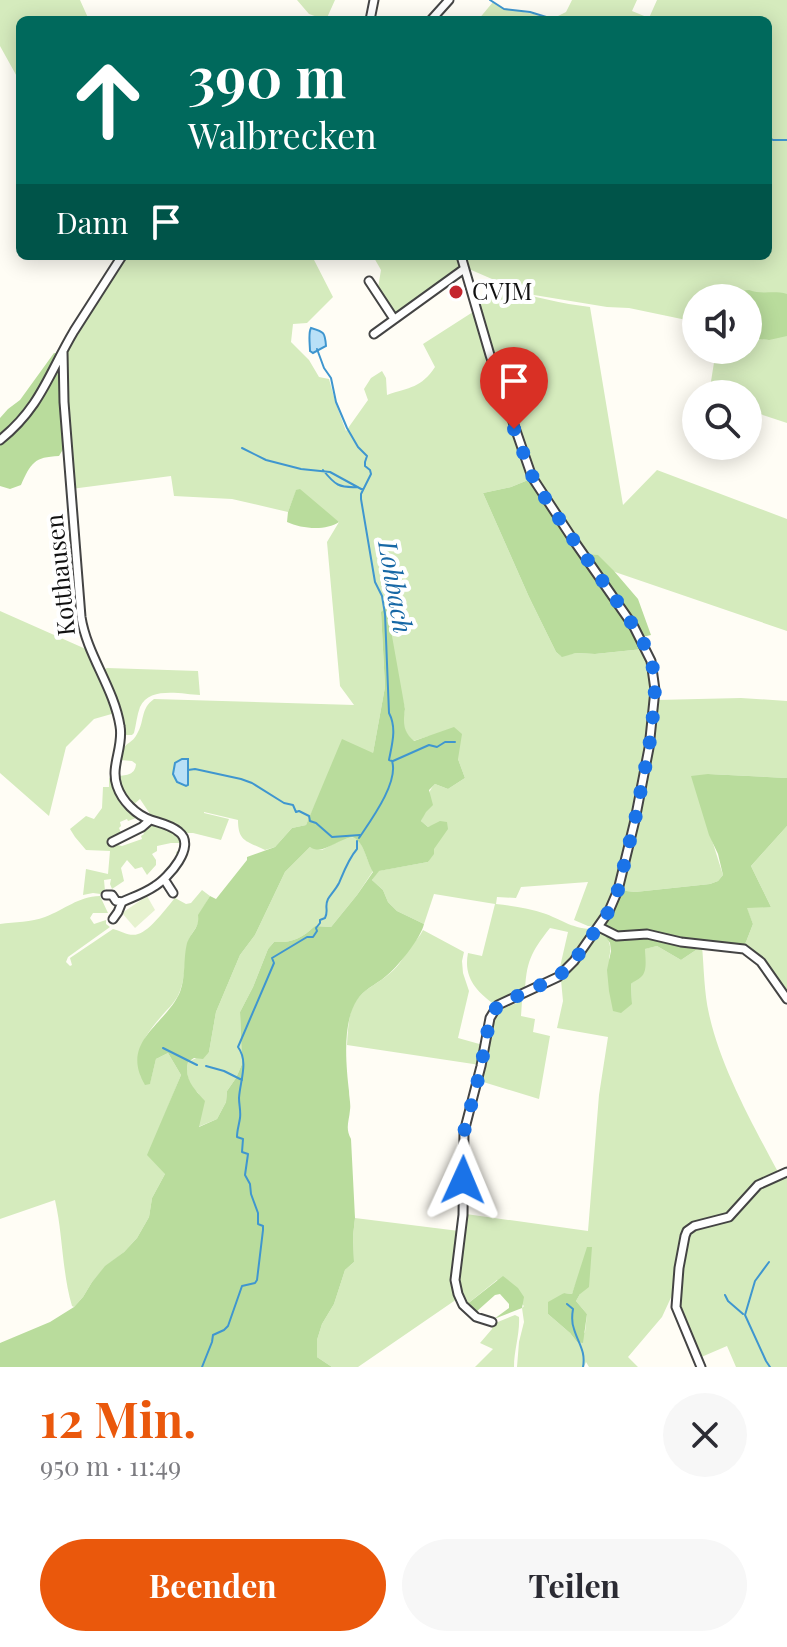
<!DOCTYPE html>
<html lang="de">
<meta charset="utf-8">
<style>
:root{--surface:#fff;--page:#f7f7f7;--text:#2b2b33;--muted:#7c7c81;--accent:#ea580c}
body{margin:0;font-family:"Playfair Display",serif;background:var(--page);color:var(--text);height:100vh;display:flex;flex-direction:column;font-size:30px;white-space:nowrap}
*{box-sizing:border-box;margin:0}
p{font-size:26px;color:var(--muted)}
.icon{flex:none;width:44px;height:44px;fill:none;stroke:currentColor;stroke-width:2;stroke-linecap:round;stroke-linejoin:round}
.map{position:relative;height:1367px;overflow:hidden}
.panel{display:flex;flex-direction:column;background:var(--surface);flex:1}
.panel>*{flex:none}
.top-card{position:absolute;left:16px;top:16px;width:756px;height:244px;border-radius:12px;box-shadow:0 4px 20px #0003;background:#00695c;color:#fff;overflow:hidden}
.fabs{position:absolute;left:682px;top:284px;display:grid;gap:16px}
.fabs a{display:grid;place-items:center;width:80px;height:80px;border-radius:50%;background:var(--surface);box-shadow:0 4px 20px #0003;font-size:40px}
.pin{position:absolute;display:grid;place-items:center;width:68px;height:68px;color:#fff;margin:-82px -34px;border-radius:50% 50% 50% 0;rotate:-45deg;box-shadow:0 0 8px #0007}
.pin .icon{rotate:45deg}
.me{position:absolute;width:88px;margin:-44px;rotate:1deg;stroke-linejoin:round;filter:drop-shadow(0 0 6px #0008)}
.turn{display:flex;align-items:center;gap:28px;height:168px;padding:0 40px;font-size:36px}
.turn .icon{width:104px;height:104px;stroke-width:2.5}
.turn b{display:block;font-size:56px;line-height:68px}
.then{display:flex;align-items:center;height:76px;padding:0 40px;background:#0003;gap:16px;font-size:30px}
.round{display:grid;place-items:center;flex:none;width:84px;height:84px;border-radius:42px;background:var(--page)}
.overview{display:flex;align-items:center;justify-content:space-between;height:136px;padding:0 40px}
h1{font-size:48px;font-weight:700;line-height:60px;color:var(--accent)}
.action{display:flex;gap:16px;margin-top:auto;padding:16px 40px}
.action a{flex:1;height:92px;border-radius:48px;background:var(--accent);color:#fff;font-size:32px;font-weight:700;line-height:92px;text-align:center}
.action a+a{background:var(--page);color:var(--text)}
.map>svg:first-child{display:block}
</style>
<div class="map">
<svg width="787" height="1367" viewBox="0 0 787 1367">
<rect width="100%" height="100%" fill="#fffdf5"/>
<path fill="#d5ebbd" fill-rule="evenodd" d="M0,0h80l9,20h-69v62l-20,-36z
M297,0h38l-9,20 -17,-6z
M572,0h65l-5,11 17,7 8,-18h130v423l-39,-13v-16h-39l7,-44h32l1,-13 20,3 -21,-42 -16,-5 -7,5h-29v24l-67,-14 -22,-1 -73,-12 -26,-9 -39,-17h-4l-71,50 -16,-31 3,-18 -8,-14h395v-236h-290l15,-18 10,6 51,10 12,-6z
M124,256h188l21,41 -26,26 -14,1 -2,18 18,18 10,17 10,2 7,25 10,27 22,-31 -4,-11 7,-11 11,-7 4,7 1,17c23,-8 34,-7 48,-28l-12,-23 53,-34 -1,-11 24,-13c30,10 59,17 91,21l33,198 34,-35 130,49v112l-172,-59 -33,-18 -49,-76 -22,9 -28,6 46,104 27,55 5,4 15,-3 19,1 48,-5 7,16 6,35 85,-2 46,3v77l-79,-4 -3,44 18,57 -5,6 -8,3 -75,8 -18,-2 -18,37 -11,-1 -14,-6 14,-38 -67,5 -5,11 -19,-1 -1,7c18,2 33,4 50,10 18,7 27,15 48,15l-27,39 -7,-1 8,-35 -18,-4c-19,24 -24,34 -25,65l-30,12c-18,-13 -32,-27 -27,-52l14,3 13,-52 -61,-10 -10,30 -27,-13 -9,-9 -5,-12 -11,-10 6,-9 50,-9 6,-13 1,-24 -7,2 -7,-6c7,-12 4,-28 14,-37l13,5 17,-11 -7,-19 -29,-23 -16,5c-10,-10 -11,-18 -8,-32l-24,-97 4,75 -12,66 -55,45 -12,27 -14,3 -17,19 -10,3c-18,-9 -27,-8 -27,-30l-34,-8v1l25,6 -8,21 -28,-7h-11l-34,-17 2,-2 -10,-15 -7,6c-8,-8 -14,-17 -15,-29 9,-1 17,-1 18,-12l-4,-3 -12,-1c4,-21 10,-13 17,-26 8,-13 3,-25 17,-35l200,6 -14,-19 -13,-144 12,-20 -43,-31 -8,21 -56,-13 -58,-3 -3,-20 -100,13 -6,-126c5,-33 41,-78 59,-107zM185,759l1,27 -9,-4 -4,-8 2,-11z
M0,611l88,39 27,63 -21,6 -28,28 -17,69 -49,-43z
M107,668l91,3 2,24c-18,-1 -51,-9 -60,12 -3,8 -4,18 -6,26l-2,2h-7l-4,-21 -18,-44z
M113,772l17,36v3l3,-1 6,7 -11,4 -1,-2 -7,3 1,4 -2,2 3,7 -13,8 13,3 20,-7 -1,-3 3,-2 -2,-4 12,-8 23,10 6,12 -6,16 -1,-8 5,-2 -2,-7h-8l-14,3v5l-5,3 4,6v5l-9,10 -5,-8 -7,2 -8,-9 -6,8 3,13 -12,8 -2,-5 1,-5 -7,1 1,11h3v4l-15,-2 -10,2 3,-26 22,5 2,-23 -24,-1 -11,-13 -5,-8 16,-13 8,3 8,-11 1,-21h6v-8z
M787,826v175l-29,-40 -18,-11 6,-8 7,-18 -7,-17h25l-20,-41z
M354,837c11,6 12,24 19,34l-16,24 -26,32 -16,-1c-13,12 -23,17 -41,16l-6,7 -15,38 -13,25 2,52 -6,14 -9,13 -1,11 -9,17 -19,8c2,-11 7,-23 0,-34 -1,-2 -4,-3 -5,-4 -6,-8 -7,-18 -5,-27l21,-10 7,-40 24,-57 15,-20 30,-63 25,-25 12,3 21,-11z
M202,890l8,6 -11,19c1,12 -8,17 -11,27 -4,17 -2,33 -8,49 -3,8 -8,14 -14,20 -20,23 -31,35 -25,66l9,6 6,-24 12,-6 13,22 -23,56 7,43 -13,24 -3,19 -12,21 -13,14 -19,15 -13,15 -9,15 -9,10 -2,-1c-10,-34 -9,-71 -17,-106l-55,19v-295c15,-2 31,-2 45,-7 21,-8 32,-20 55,-21l8,17h-15l-3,5 4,6 12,-4v4l4,3 -42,30 -2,5 4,4 2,-1 -2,-7 43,-29c8,2 17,8 25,5 12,-3 29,-27 37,-36l11,6 5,-1z
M423,930l41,22 -2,9 1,12 6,18 -11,47 25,7 -3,20 -133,-20c1,-15 1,-30 8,-43 8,-13 23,-18 34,-28 11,-8 15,-19 23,-29 4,-5 8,-9 11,-15z
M597,931c13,4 15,16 12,27l23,46 -1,-20 4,-4 9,-31 13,-3 24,14 21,-14c2,22 2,46 7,68 12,54 43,109 69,158 -25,11 -30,28 -50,41 -10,8 -25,6 -37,11l-17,67 -12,26 -34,40 10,10h-49l-3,-5 -2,5h-67l2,-25 5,-20 -2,-14 2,-2 -27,-26 -31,25 -7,-17 -2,-10 9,-64 122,17 11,-136 9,-58 -51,-9 6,-27 -2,-21 24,-28zM580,1272v22l-4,7 11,13 -2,18 -8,10 -7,-9 -22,-19 16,-21 8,1z
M522,1001l-1,15 14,3 -2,13 17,4 -11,63 -59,-18 14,-65 8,-7z
M787,1173v194h-51l-9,-21 -28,12 -20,-47 4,-62 8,-19 28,-7 40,-36z
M355,1218l104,13 -2,68 -99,68h-26l-15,-10v-17l5,-16 12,-20 11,-34 9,-8 -1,-26z
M515,1315l4,2c1,17 -5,33 -5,50h-39l18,-18 -13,-6 12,-14 1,-5z"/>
<path fill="#b9dc9c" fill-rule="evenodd" d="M749,290c13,5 25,0 38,4v42l-18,4 -21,-2v-40h-23l12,-7z
M54,353l6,1 5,92 -6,10c-25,1 -28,7 -38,29l-11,4 -10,-3v-68l8,-9 12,-9z
M533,478l49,76 16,1 16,16 24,28 13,36 -13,3 5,11 -48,5 -19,-1 -14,4 -6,-5 -27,-55 -46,-104 28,-6z
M300,489l39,33c-13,9 -37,7 -52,0l1,-10 8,-22z
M387,608l18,101c-2,14 -2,22 9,32l40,-14 8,7 -4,25 7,19 -17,11 -13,-5 -6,6 4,15 -7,7 -5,9 7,6 12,-6 7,1 1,7 -14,20v5l-6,8 -49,9 -7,9 11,10 5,12 9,9 27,13c-3,14 -27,44 -39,53 -10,8 -22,13 -28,23 -15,23 -11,65 -8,91 0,6 2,13 1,19 -1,12 -5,18 1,29l4,79 -2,18 1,26 -9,8 -11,34 -12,20 -5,16v17l15,10h-332v-24l50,-21 24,-15 9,-10 9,-15 13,-16 19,-14 13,-14 12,-21 3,-19 13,-24 -18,-19 34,-80 -13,-22 -12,6 -6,25 -5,1c-26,-44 21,-60 35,-93 6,-17 3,-33 7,-49 4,-11 13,-15 11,-28l12,-19 6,3 31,-39v-3l28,-10 17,-19 14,-3 36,-86 31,14 12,-66 -4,-75zM353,837c12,6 13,24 20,35l-16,23 -26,32 -16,-1c-13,12 -23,17 -41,16l-6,7 -15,38 -13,25 2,52 -6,14 -9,13 -1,11 -9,17 -18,8 6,-26c-11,-13 -21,-21 -17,-39l6,-4 9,1 6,-7 7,-40 24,-57 15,-20 30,-63 25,-25c13,9 26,-8 43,-10z
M708,774l79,4v48l-36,40 20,41 -24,1 6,16 -7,18 -5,6 -39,-2 -21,14 -24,-14 -12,3c0,8 3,22 -4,28 -3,3 -7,4 -10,7l1,20 -11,9 -8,-2 -4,-20 -2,-21 4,-19 -1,-8 -7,-10 1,-3 -5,-3 19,-37 17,2 75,-8 8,-3 5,-6 -5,-21 -9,-19 -18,-59z
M587,1247h5l-3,40 -9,7 -4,7 11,13 -4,29 -6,-1 -7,-9 -22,-19v-12l16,-9 8,1z
M503,1276l15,12 6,9 -2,11 -28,11 15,-11v-4l-9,-10 -5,1 -19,17 -10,-7z"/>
<path fill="#e6f2cf" d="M147,896l8,14 -20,18 -13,-15z"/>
<path fill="#b9e0f7" stroke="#3f96cf" stroke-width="2" d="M311,328c13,4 14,4 15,18l-13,7 -3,-2c0,-7 -2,-18 1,-23z
M182,759h6v26l-2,1 -9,-4 -4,-8 2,-11z"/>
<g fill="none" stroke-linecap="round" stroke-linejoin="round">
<path stroke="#3f96cf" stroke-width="2" d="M490,0l14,9 26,3 26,8
M768,137l5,3h14
M317,349l7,19 7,10 5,24 11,26 11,19 9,9 -2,6v4l5,4 1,4 -10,20v5l14,83 7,14 3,18 4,99c8,15 3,31 0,47l3,1c7,21 -21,59 -33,77
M242,448l24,12 35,9 29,3 33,18
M323,470c12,15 16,18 35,17
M393,761l36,-16 8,2 8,-5h10
M188,770l7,-1 46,10 11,4 32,20 9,2 3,7 3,-1 10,5 1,5 6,2 16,14 28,-2
M163,1048l34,17
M206,1066l18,5 18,9
M769,1262l-14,19 -10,34 21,46 4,6
M725,1295l3,6 15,13
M567,1304l6,5c-1,6 -1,15 1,20 4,14 12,22 9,38
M202,1367l10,-25 1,-7 11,-5 4,-4 14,-40 13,-3 2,-3 6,-50v-4l-5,-2v-11l-7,-19 -1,-10 -5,-9 3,-21 -6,-2 1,-13 -6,-2c0,-7 2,-12 3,-19 1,-7 -1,-13 -1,-20 1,-17 10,-36 -1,-51l36,-84 -2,-5 35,-21h6l4,-6 -1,-3 4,-5v-3l5,-2c4,-8 -1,-11 3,-19 3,-5 8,-10 11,-16 5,-12 10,-25 18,-34v-8"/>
<g stroke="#444" stroke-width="11">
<path id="minor" d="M370,20l4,-20
M431,20l18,-20
M461,256l29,99 42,122 40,61 62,89 17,34 4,29 -6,58 -14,72 -17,70 -9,21 -35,50 -16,16 -60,28 -8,13 -9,48 -17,66 -1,83 -8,65 3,14 5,11 13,12 16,5
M369,281l25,38
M374,334l90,-65
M63,352l1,50 17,215c6,38 33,71 39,109 4,21 -10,40 -3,60 5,15 19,29 34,34 9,3 20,5 28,12 18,14 -11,46 -24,54 -10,7 -22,11 -33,16l-4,10 -5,7
M0,440c41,-33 49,-67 74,-109 16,-25 32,-50 48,-75
M112,842l30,-15 8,-7
M164,879l9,14
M106,895h6l4,6 6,1
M599,927l18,9 30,-2 34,8 63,7 17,13 26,37
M701,1367l-25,-60 3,-39 6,-32 2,-5 7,-5 35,-9 29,-32 29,-13"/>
</g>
<use href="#minor" stroke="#fff" stroke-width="7"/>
</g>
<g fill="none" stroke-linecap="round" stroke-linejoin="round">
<path stroke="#1a73e8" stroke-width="14" stroke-dasharray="0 25.2" d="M463,1180l1,-48 16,-60 10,-54 8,-13 60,-28 16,-16 35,-50 9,-21 17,-70 14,-72 6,-49 -1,-28 -10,-27 -18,-30 -54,-76 -37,-55 -21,-54"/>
</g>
<circle fill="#c4262e" stroke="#fff" stroke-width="3" cx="456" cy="292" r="8"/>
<g text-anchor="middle" stroke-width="8" stroke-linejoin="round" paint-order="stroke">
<g font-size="24" fill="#111" stroke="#fff" text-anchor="start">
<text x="472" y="300">CVJM</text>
</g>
<g font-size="24" fill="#111" stroke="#fff">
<text transform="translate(61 575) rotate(-96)" y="8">Kotthausen</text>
</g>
<g font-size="26" font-style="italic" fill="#1768a6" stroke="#fff">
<text transform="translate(395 587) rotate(80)" y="9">Lohbach</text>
</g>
</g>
</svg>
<div class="fabs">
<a><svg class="icon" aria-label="sound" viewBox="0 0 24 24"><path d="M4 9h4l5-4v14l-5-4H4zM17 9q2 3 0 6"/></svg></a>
<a><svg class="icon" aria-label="search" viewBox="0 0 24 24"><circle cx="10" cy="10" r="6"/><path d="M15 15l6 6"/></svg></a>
</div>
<div class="pin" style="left:514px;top:429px;background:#d93025"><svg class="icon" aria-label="arrive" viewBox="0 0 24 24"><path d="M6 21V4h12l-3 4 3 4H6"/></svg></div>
<svg class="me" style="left:463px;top:1180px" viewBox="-20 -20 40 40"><path d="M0-17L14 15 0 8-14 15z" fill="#1a73e8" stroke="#fff" stroke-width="4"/></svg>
<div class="top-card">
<div class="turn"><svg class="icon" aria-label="ahead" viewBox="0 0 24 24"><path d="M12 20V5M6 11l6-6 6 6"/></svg><div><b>390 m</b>Walbrecken</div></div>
<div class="then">Dann<svg class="icon" aria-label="arrive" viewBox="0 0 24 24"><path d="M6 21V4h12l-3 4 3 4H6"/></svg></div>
</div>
</div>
<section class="panel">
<div class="overview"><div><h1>12 Min.</h1><p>950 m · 11:49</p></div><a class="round"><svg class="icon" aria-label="close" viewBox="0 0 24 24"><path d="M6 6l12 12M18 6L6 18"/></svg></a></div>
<div class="action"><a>Beenden</a><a>Teilen</a></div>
</section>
